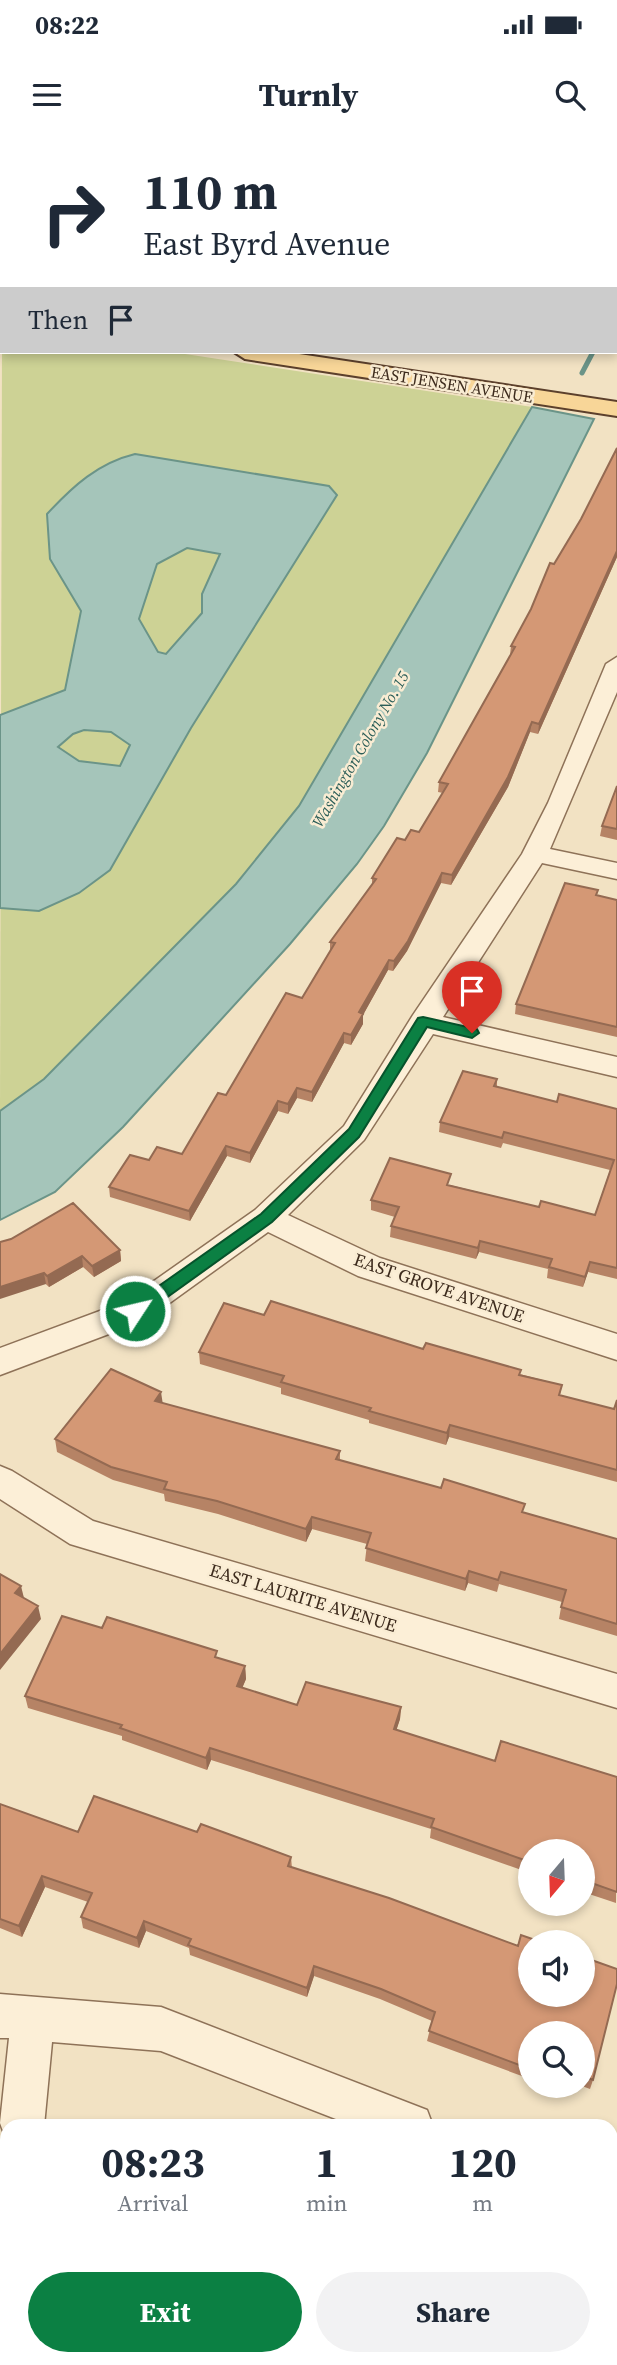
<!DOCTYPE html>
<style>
:root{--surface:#fff;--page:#f2f2f3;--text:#1f2937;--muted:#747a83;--accent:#0b8043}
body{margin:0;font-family:"Source Serif 4",serif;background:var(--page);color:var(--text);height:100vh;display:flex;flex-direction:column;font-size:26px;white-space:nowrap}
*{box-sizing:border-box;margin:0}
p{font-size:23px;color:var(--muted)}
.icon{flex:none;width:38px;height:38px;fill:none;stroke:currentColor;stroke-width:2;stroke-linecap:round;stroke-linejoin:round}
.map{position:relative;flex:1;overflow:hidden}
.details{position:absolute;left:0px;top:1979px;width:618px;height:247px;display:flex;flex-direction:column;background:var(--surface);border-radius:21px 21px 0 0;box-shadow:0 4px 10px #0003}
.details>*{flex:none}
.top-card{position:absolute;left:0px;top:0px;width:618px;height:214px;box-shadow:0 4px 10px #0003;background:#fff;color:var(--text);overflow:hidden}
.needle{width:46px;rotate:199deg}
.buttons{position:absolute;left:518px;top:1699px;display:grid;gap:14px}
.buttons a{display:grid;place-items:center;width:77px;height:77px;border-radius:50%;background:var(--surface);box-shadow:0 4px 10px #0003;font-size:35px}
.pin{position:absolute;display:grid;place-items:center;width:60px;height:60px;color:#fff;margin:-72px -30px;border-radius:50% 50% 50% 0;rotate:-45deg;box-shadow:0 0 7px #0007}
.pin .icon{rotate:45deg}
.me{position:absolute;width:77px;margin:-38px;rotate:55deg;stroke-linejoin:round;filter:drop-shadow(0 0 5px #0008)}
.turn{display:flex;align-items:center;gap:24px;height:147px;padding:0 28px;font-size:32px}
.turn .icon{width:91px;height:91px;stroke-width:2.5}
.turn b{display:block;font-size:49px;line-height:60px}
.then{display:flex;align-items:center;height:66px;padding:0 28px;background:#0003;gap:14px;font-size:26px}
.eta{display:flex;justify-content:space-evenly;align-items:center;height:119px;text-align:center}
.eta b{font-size:42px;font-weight:700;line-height:49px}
.cta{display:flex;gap:14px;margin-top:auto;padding:14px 28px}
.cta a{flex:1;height:80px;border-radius:42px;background:var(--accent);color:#fff;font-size:28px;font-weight:700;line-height:80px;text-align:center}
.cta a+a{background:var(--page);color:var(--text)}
.status{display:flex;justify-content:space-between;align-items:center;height:49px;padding:0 35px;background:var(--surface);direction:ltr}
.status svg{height:19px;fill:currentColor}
header{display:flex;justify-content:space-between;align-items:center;height:91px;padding:0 28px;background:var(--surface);font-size:32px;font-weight:700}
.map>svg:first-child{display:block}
</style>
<div class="status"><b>08:22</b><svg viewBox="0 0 49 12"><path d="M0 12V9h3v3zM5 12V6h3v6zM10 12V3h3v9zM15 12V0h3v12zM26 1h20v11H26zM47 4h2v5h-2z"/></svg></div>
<header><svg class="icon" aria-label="menu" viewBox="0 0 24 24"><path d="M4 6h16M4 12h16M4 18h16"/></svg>Turnly<svg class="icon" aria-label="search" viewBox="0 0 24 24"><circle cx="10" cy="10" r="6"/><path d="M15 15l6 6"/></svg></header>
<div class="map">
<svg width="617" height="2225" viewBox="0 0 617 2225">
<rect width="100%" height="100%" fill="#f2e2c3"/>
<path fill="#cdd295" d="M2,210l170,2 360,55 -233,399 -63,78 -192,195 -44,32z"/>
<path fill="#a5c5ba" stroke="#6b9488" stroke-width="2" fill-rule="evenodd" d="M532,267l62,12 -167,334 -43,73 -27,38 -67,80 -167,183 -68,65 -55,28v-109l44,-32 192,-195 63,-78z
M135,314l194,32 8,9 -146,233 -81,142 -31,23 -40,18 -39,-3v-193l65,-25 16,-79 -31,-52 -3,-45c26,-28 51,-51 88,-60zM187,408l33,6 -18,40v19l-36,41 -8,-2 -19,-33 18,-55zM84,590l27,2 19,13 -10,21 -41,-5 -21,-14 15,-13z"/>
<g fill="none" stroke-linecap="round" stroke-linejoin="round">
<path stroke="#6b9488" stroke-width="5" d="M582,233l11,-21"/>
<g stroke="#8e7258" stroke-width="3">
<path id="lane" d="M225,0h9l-2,2z"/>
</g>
<g stroke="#8e7258" stroke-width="3">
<path id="street" d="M0,189h2l-2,11z
M617,517v35l-67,157 67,14v16l-75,-16 -99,154 174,40v20l-184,-43 -69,106 -76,75 92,43 237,76v26l-259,-84 -90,-44 -122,88 -146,55v-27l124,-46 131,-92 89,-84 69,-111 109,-161 26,-51 58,-139z
M0,1326l12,5 81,50 524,153v34l-547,-164 -70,-45z
M0,1854l161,13 266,103 6,16h-79l-193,-75 -109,-9 -8,84h-37v16l-7,-19 9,-85h-9z
M611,2041l6,2v46l-6,-2z
M7,2081v69l-7,2v-68z"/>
</g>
<g stroke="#5c402c" stroke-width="4">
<path id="primary" d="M0,151h2v13h-2z
M234,212h52l331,50v14l-372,-57z"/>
</g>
<use href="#lane" fill="#fcefd7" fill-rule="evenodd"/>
<use href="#street" fill="#fcefd7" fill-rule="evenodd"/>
<use href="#primary" fill="#f8d698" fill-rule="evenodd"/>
</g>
<path fill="#b68365" d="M617,308v109l-79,177 -8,-2 -22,55 -57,98 -10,-2 -34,68 -14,20 -5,-1 -25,45v9l-12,21 -7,-2 -32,59 -15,-4 -9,16 -10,-3 -28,52 -23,-7 -37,65 -80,-24 -1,-10 40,-27 33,-6 44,-59 76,-97 28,-47v-9l42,-57v-7l33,-38 14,-8 24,-39 -5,-1 1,-10 71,-127 1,-9 20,-37 23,-45 27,-45z
M617,646v54l-17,-4 2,-10z
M598,750l-1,5 20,5v137l-102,-23 1,-10z
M497,939v8l60,15 60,7v170l-29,-7 -5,15 -36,-9 1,-9 -69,-17 -3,7 -86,-22 1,-11 4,-9 -24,-7v-10l79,-15 89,22 56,8 15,-45 -107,-27 -2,5 -62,-16 1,-10z
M0,1102l120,8 1,11 -27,16 -11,-10 -34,20z
M264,1175l159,34 139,36 -2,10 54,14 3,-9v82l-168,-45 -3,8 -77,-22v-3l-88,-26v-6l-81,-24 -1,-12z
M162,1263l178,48v9l277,79v97l-58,-17 3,-17 -63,-18 -2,8 -29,-9 -3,8 -100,-30 2,-17 -55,-15 -6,13 -88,-28 -53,-13 -1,-7 -51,-14 -56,-28 -2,-13z
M102,1488l116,30 27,8 1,13 -4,9 55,17 104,2 -1,12 -4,11 99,31 122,16 -1,126 -33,-11v-40h-53v21l-100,-35 1,-9 -220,-69 -4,10 -85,-30v-4l-94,-28 -3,-12z
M94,1656l103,36 4,-8 90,33 1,11 97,30 129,48 3,-11 20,7h-11v53h53v-38l34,12v15l-24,96 -3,9 -8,-3 1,-52h-53v45l-103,-38 5,-20 -52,-22 -66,-23 -7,21 -117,-42 -1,-7 -43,-17 -7,17 -56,-20 -2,-11 7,-15 -43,-15 -23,50 -22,-9v-124l78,28z"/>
<path fill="#946a52" d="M617,411v6l-79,177 1,-10z
M532,582l-2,10 -22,55 -57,98 1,-10z
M442,733l-1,10 -34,68 -14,20 1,-10z
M389,820l-1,10 -25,45v9l-12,21v-10l8,-23z
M344,893v10l-32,59v-10z
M297,948v10l-9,16v-10z
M278,961v10l-28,52v-10z
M226,1006l1,10 -37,65 -1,-10z
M480,1101l-1,11 -3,7 2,-11z
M120,1110l1,11 -27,16 -2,-11z
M82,1116l1,11 -34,20 -2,-11z
M590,1122l-2,10 -5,15 2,-10z
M44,1133l2,11 -46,15v-12z
M161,1252l2,13 -8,-4z
M450,1285l-1,12 -3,8 1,-12z
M312,1377v12l-6,13v-13z
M469,1431l-1,12 -3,8 1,-12z
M21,1446l3,12 -9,-5z
M38,1466l3,13 -41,51v-16z
M245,1526l1,13 -8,19 -1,-12z
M401,1567l-1,12 -7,22 1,-12z
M210,1608l1,12 -4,10 -1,-12z
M42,1736l3,11 -23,50 -3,-11z
M144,1781l2,10 -7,17 -2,-10z
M314,1826v10l-7,21v-9z"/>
<path fill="#d49875" stroke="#946a52" stroke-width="2" d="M617,308v103l-78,173 -7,-2 -24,55 -56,98 -10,-2 -34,68 -14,20 -5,-1 -30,52 4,2 -12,21 -7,-2 -32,59 -15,-4 -9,16 -10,-3 -28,52 -24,-7 -37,65 -80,-24 21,-32 19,5 8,-13 25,7 36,-61 8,2 60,-102 16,5 33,-55 -5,-1 46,-63 -4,-1 25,-40 8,2 6,-10 8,2 29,-48 -9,-2 76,-135 -4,-1 20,-37 19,-46 4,1 27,-45z
M617,646v43l-15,-3z
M565,743l33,7 -2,5 21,5v127l-101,-23z
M463,931l34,8 -3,7 63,16 2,-8 58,15v159l-27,-6 -5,15 -36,-10 3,-8 -72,-18 -2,7 -87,-22 8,-19 -28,-7 19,-42 61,16 -4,11 92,22 2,-6 54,14 19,-55 -110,-28 -2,6 -62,-16z
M73,1063l47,47 -28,16 -10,-10 -35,20 -3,-3 -44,14v-45l11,-3z
M271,1161l152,48 3,-6 95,27 -2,5 43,10 -3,10 55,14 3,-9v70l-167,-45 -3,8 -78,-22 2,-3 -90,-26 3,-6 -85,-24 25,-49 40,12z
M111,1229l50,23 -6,9 185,50 -4,8 105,29 3,-9 81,25 -3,8 95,27v85l-56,-17 5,-17 -65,-18 -3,8 -29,-9 -3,8 -100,-31 5,-15 -59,-16 -6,12 -89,-28 -53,-12 3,-7 -56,-15 -56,-28z
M0,1434l21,12 -6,7 23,13 -38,48z
M62,1476l40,12 5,-11 110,34 -2,6 30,9 -8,20 60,19 9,-23 95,25 -7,22 101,32 6,-20 116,36v115l-34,-12v-28h-53v10l-99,-35 3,-8 -224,-71 -4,10 -86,-30 2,-3 -97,-29z
M94,1656l103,36 4,-8 90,33 -3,9 101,32 129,48 3,-11 20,7h-11v53h53v-38l34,12v15l-24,96 -10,-4v-42h-53v35l-101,-38 6,-19 -54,-23 -67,-23 -7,22 -119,-43 3,-6 -47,-18 -7,17 -56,-21 11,-24 -50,-17 -23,50 -19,-7v-115l78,28z"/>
<path fill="#0b8043" stroke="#07532c" stroke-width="2" d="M423,877l54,12 2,4 -7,5 -45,-11 -68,110 -87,85 -131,94h-12v-9l132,-93 88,-85 69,-111z"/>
<g text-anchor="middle" stroke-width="5" stroke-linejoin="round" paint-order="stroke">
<g font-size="16" fill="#3d2b1d" stroke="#f9ecd3">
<text transform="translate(452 244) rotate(9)" y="6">EAST JENSEN AVENUE</text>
</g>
<g font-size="16" font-style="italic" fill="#2b5e58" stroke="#f9ecd3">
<text transform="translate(360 609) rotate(-60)" y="6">Washington Colony No. 15</text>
</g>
<g font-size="18" fill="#3d2b1d" stroke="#f9ecd3">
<text transform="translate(439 1148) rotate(19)" y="6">EAST GROVE AVENUE</text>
<text transform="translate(303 1458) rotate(17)" y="6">EAST LAURITE AVENUE</text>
</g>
</g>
</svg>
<div class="buttons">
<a><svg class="needle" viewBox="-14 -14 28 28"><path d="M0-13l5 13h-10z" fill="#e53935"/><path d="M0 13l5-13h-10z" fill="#747a83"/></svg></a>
<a><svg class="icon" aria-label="sound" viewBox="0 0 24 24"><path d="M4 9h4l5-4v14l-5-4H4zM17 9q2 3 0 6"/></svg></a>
<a><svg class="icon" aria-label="search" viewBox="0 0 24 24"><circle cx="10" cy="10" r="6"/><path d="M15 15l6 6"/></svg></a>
</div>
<div class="pin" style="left:472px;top:893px;background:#d93025"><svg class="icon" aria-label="arrive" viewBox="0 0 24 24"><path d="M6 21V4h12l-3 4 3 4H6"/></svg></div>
<svg class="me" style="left:135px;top:1171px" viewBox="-20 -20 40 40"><circle r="17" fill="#0b8043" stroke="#fff" stroke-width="3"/><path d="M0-11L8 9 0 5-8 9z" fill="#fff"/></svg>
<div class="top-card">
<div class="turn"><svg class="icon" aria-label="right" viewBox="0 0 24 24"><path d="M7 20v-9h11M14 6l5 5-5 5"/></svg><div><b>110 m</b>East Byrd Avenue</div></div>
<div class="then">Then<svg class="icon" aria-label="arrive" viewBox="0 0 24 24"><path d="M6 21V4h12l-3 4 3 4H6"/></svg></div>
</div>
<section class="details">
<div class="eta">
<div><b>08:23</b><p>Arrival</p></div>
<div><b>1</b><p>min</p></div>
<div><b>120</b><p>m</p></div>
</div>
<div class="cta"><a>Exit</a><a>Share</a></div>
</section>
</div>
